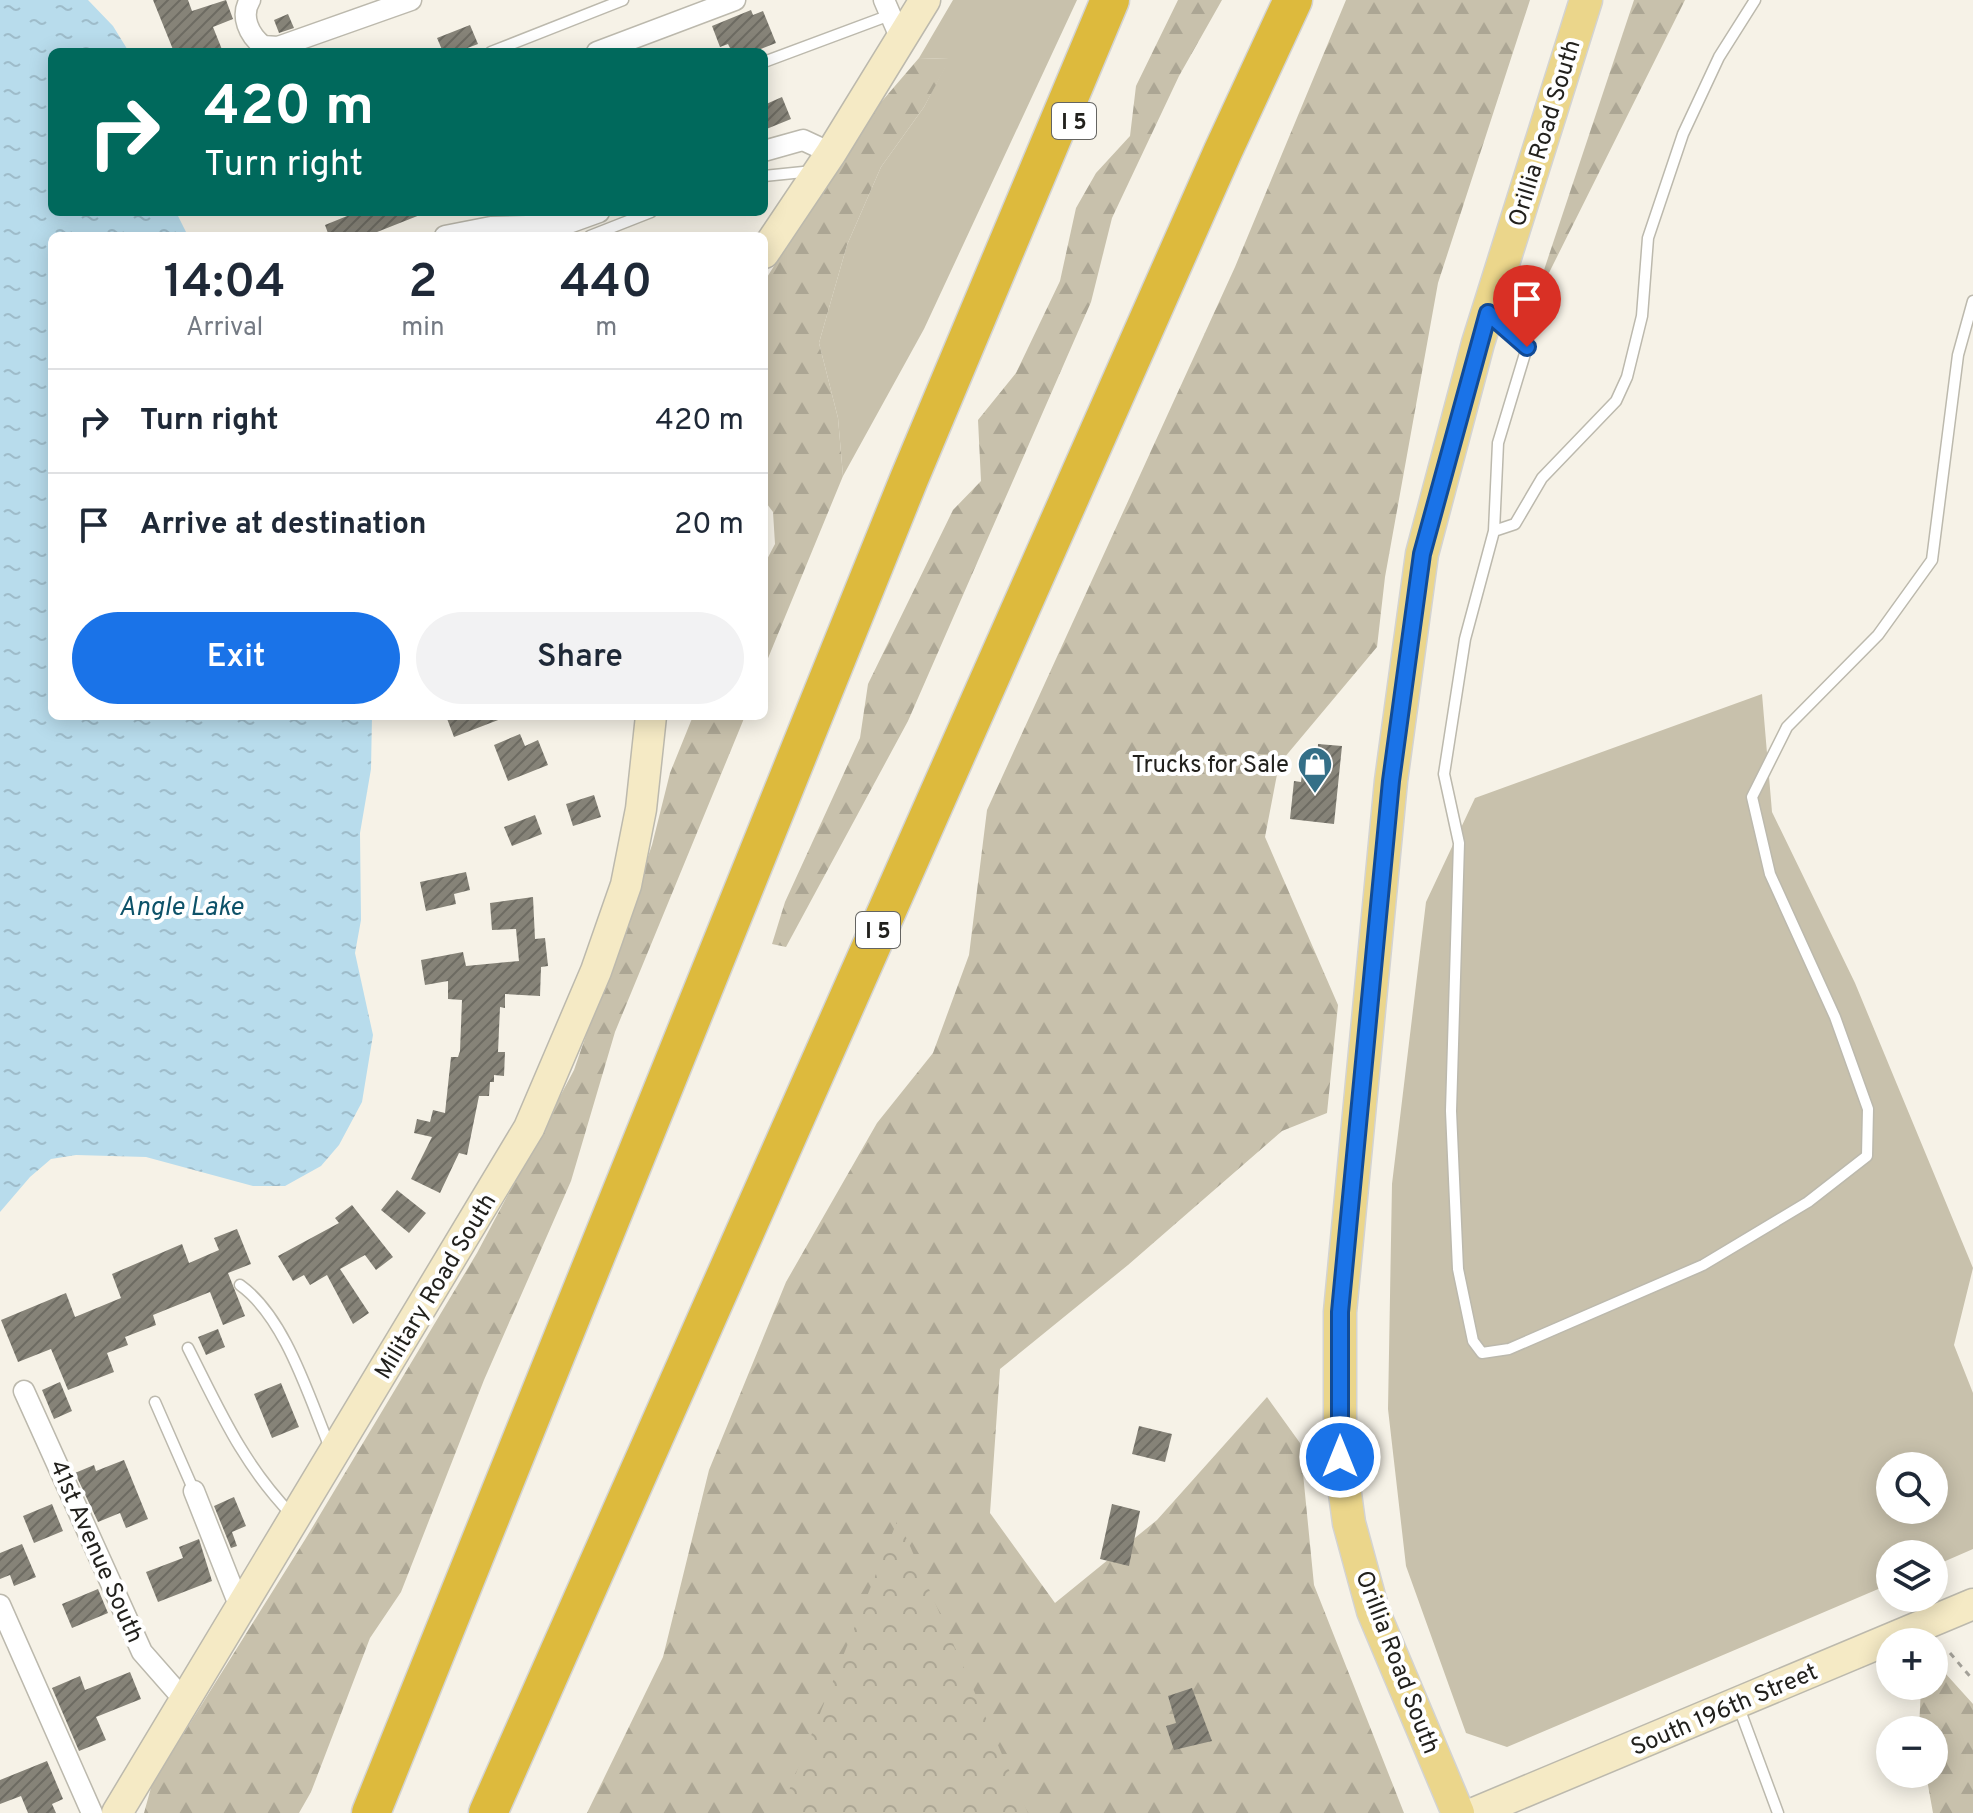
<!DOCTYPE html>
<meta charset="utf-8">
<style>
:root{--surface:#fff;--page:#f2f2f3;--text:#1f2937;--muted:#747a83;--line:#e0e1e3;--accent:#1a73e8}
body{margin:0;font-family:Overpass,sans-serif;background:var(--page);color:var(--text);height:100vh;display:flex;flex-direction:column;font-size:30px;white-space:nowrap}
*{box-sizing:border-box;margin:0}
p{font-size:26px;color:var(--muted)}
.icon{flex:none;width:44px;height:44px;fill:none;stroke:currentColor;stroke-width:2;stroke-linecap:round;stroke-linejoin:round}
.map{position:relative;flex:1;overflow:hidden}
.panel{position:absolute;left:48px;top:232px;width:720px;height:488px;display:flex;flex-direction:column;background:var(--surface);border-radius:12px;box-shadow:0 4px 20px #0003}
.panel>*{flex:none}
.banner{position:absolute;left:48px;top:48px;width:720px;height:168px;border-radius:12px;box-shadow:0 4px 20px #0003;background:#00695c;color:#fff;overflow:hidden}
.tools{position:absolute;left:1876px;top:1452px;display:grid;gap:16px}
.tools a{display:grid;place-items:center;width:72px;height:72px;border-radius:50%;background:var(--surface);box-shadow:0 4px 20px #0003;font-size:40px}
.pin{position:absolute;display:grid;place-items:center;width:68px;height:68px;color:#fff;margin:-82px -34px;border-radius:50% 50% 50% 0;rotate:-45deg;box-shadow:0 0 8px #0007}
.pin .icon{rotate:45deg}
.me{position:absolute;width:88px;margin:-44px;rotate:0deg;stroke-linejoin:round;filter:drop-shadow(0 0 6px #0008)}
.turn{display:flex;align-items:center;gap:28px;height:168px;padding:0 24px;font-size:36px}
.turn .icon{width:104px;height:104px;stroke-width:2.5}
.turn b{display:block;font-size:56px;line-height:68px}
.eta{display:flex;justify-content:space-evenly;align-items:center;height:136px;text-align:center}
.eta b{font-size:48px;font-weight:600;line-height:56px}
.action{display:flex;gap:16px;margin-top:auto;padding:16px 24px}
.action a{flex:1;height:92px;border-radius:48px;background:var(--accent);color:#fff;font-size:32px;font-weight:600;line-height:92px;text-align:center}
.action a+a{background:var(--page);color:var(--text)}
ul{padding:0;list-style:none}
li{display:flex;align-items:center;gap:24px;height:104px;padding:0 24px;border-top:2px solid var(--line)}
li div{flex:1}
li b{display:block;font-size:30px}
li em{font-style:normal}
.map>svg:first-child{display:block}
</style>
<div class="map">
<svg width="1973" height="1813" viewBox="0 0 1973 1813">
<defs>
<pattern id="forest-firs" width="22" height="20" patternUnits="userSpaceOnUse" patternTransform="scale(2)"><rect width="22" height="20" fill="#c8c1ac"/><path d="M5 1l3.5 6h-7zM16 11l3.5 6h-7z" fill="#aca694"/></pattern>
<pattern id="park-crowns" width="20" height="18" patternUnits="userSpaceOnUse" patternTransform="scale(2)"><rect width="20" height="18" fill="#c8c1ac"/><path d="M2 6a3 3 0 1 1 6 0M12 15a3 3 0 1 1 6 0" fill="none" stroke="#aca694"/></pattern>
<pattern id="water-ripples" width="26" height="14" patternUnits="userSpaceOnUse" patternTransform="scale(2)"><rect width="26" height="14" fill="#b8dcec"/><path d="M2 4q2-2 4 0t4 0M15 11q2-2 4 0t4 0" fill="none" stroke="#9ebcca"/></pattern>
<pattern id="building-hatch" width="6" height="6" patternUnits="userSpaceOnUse" patternTransform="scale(2)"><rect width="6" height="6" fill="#868378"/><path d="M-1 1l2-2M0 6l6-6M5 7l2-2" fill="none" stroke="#6d6b62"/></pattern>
</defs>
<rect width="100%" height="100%" fill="#f6f2e7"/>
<path fill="#c8c1ac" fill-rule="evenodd" d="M953,0h124l-153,329 -81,147 -5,-58 -19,-75 28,-98 34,-78 43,-60 25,-48 -30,-1z
M1762,694l10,118 83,171 118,285 -19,77 19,48v156l-39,17v-12h-44v30l-383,163 -41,-14 -60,-167 -18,-157 4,-225 34,-282 49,-104zM1890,1466h44v44h-44z"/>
<path fill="url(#forest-firs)" d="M1178,0h44l-43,76 -67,142 -21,84 -183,419 -122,226 -14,-3 13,-42 75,-164 8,-54 85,-174 28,-29 -3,-61 38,-47 44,-92 16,-73 20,-35 34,-37 6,-50z
M1346,0h184l-92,283 -53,294 -8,70 -98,117 -14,73 73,168 -11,108 -45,18 -154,134 -128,104 -10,144 65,90 102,-83 110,-123 33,46 14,142 90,228h-817l76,-156 46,-187 77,-188 91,-159 56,-70 36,-98 18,-145 248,-543z
M1634,0h51l-154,309z
M919,58l31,1 -26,48 -43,60 -34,78 -28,98 19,75 5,58 -79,192v-103l11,-21 -2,-32 -9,-12v-218l100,-160z
M693,716h52l-130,316 -44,149 -87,199 -83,212 -31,46 -59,154 -12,21h-155l8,-29 154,-246 171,-285 97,-183 78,-225 18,-72z
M1945,1673l28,31v109h-40l-7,-39h8v-44h-15l2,-44h13v-8z"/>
<path fill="url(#park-crowns)" d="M898,1519l130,294h-248z"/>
<path fill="url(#water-ripples)" d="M0,0h88l25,26 16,26h-77v160h124l12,24h-136v480h320l-1,53 -11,64 1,87 -6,33 18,82 -11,67 -23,43 -18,21 -36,20h-32l-107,-29 -70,-2 -25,4 -21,18 -30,35z"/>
<path fill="url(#building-hatch)" d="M153,0h35l4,11 34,-11 7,19 -20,8 10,25h-49z
M751,10l2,5 10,-4 13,32 -23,9h-21l-4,-8 -8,3 -8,-21z
M288,14l6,14 -15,5 -5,-13z
M470,25l8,19 -21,8h-14l-6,-14z
M782,97l9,22 -27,11v-25z
M357,212h68v1l-58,23h-38l-4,-11z
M446,716h60v1l-52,20z
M520,734l5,12 13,-6 10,25 -40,16 -14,-36z
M1318,744l24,2 -8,78 -44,-5 4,-38 7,1 2,-17 14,2z
M594,795l7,22 -28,9 -7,-22z
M535,815l7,19 -30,12 -8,-19z
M466,872l4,18 -16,4 2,10 -30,7 -6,-29z
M533,897l2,42 10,-1 3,28 -7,1 -1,29 -35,-2v14l-5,-1 -2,45h7l-1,24 -10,-1v7h-4l-1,14h-10l-12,59 -8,-2 -19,40 -29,-14 21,-42 -18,-4 3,-14 13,3 3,-12 12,3 6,-56h7l2,-6 2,-51 -14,-1v-18l-23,4 -4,-25 42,-8 3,14 53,-5 -3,-32 -24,1 -2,-27z
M397,1190l29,23 -17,20 -28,-23z
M352,1205l41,52 -17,13 -11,-15 -25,14 29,44 -16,11 -26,-49 -17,10 -6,-10 -11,6 -15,-25 61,-33 -4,-5z
M237,1229l14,35 -23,9 17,43 -22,9 -13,-33 -57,23 3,10 -31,12 3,8 -21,8 7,19 -46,18 -17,-41 -33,13 -17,-42 65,-27 9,24 46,-19 -9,-24 70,-30 7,19 30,-13 -5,-12z
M218,1329l7,18 -19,8 -8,-18z
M60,1382l12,29 -18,8 -12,-29z
M281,1383l18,44 -27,11 -18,-44z
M1139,1426l33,8 -7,28 -33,-8z
M124,1460l24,59 -22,9 -6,-15 -22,9 -23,-49 19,-8 2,6z
M234,1497l12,29 -14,6 5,14 -6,2 -17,-42z
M52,1504l11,27 -29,12 -11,-27z
M1112,1504l28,7 -11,55 -29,-7z
M199,1539l13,42 -54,21 -12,-30 37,-14 -4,-11z
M22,1544l14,33 -22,9 -4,-11 -10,4v-26z
M98,1589l10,24 -36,15 -10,-24z
M130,1672l11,27 -45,18 10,23 -27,11 -27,-63 28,-12 5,14z
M1192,1688l20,53 -38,9 -8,-24 10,-3 -8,-27z
M47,1761l16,38 -11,5 4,9h-28l-7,-17 -21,8v-24z"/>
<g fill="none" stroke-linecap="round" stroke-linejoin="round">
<g stroke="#bcb9ad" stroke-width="13">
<path id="service" d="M491,52l132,-52
M764,62l126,-47
M764,176l49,-5
M590,236l61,-24
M1492,317l35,30 -29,96 -4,88 -29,108 -21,135 15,69 -8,268 7,158 15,72 9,12 27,-4 194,-84 105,-63 59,-46 1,-47 -33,-92 -65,-143 -18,-77 35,-70 91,-92 54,-75 26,-205 15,-54
M1494,531l21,-7 27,-46 74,-77 11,-24 15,-61 6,-78 35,-104 36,-77 36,-57
M240,1285c46,33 69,113 91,165
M188,1348c32,63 54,115 104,167
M155,1402l39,89
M1738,1705l40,108"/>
</g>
<g stroke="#bcb9ad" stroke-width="23">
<path id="minor" d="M250,0c-10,16 -1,35 13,46l15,1 133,-47
M884,0l16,37
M597,52l138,-52
M764,151l39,-11 28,13
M445,236l46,-9 72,-2 36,-13
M24,1391l118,261 43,49
M194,1491l47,119
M0,1605l92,208"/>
</g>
<g stroke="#bcb9ad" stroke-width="33">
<path id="secondary" d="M764,253l67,-100 94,-153
M117,1813l412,-685 67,-157 30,-86 15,-76 10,-93
M1474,1813l499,-209"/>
</g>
<g stroke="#d3d3d2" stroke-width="35">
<path id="primary" d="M1458,1813l-85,-202 -24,-88 -9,-66v-145l51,-531 31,-227 56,-211 108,-343"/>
</g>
<g stroke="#d3d3d2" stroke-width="41">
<path id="motorway" d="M371,1813l538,-1334 201,-479
M488,1813l735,-1662 70,-151"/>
</g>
<path stroke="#a4a199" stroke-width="3" stroke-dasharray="6 6" stroke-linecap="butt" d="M1950,1653l23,27"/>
<use href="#service" stroke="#fff" stroke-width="10"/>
<use href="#minor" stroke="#fff" stroke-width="20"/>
<use href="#secondary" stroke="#f5eac5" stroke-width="30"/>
<use href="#primary" stroke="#ebd68b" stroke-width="32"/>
<use href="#motorway" stroke="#ddba3d" stroke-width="38"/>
</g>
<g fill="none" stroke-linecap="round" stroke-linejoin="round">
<g stroke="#114b97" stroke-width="20">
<path id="route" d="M1340,1457v-145l51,-531 31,-227 66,-241 39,34"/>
</g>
<use href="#route" stroke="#1a73e8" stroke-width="14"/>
</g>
<defs>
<g id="shop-pin" transform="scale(1.8)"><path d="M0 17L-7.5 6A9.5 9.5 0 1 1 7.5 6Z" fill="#346f87" stroke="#fff"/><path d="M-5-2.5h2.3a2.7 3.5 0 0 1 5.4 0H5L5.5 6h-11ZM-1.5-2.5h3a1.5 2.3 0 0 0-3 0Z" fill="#fff"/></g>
</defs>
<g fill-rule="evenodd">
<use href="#shop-pin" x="1315" y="764"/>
</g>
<g text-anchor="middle" stroke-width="8" stroke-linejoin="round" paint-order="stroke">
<g fill="#fff" stroke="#646461" stroke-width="2">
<rect x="1052" y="103" width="44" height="36" rx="6"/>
<rect x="856" y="912" width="44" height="36" rx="6"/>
</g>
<g font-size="22" font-weight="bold" fill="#22211d">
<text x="1074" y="129">I 5</text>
<text x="878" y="938">I 5</text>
</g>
<g font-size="24" fill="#22211d" stroke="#fff">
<text transform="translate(1544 133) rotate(-73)" y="8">Orillia Road South</text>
<text transform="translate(435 1286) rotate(-59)" y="8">Military Road South</text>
<text transform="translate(97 1551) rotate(66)" y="8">41st Avenue South</text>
<text transform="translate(1398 1662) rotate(69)" y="8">Orillia Road South</text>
<text transform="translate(1724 1709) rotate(-23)" y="8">South 196th Street</text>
</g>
<g font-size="24" fill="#22211d" stroke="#fff" text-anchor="end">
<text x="1289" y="772">Trucks for Sale</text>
</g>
<g font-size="26" font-style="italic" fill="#0d5269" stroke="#fff">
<text x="181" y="915">Angle Lake</text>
</g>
</g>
</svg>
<div class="tools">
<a><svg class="icon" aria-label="search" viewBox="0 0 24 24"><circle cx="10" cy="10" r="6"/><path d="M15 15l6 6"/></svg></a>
<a><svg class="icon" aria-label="layers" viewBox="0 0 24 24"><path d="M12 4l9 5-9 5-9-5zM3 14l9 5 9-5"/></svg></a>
<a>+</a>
<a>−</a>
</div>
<div class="pin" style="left:1527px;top:347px;background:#d93025"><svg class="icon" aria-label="arrive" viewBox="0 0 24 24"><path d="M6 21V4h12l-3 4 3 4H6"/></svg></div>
<svg class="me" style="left:1340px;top:1457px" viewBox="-20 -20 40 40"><circle r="17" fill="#1a73e8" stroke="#fff" stroke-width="3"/><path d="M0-11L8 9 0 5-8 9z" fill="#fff"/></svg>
<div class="banner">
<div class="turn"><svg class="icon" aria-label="right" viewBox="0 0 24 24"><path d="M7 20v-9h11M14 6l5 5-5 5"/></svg><div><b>420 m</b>Turn right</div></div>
</div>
<section class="panel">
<div class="eta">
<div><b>14:04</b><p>Arrival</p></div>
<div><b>2</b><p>min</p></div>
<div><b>440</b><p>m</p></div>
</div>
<ul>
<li><svg class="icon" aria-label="right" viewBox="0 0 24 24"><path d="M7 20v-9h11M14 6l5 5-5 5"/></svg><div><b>Turn right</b></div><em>420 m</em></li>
<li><svg class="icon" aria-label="arrive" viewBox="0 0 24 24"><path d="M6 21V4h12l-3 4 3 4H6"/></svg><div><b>Arrive at destination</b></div><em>20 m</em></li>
</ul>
<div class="action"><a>Exit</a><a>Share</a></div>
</section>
</div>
